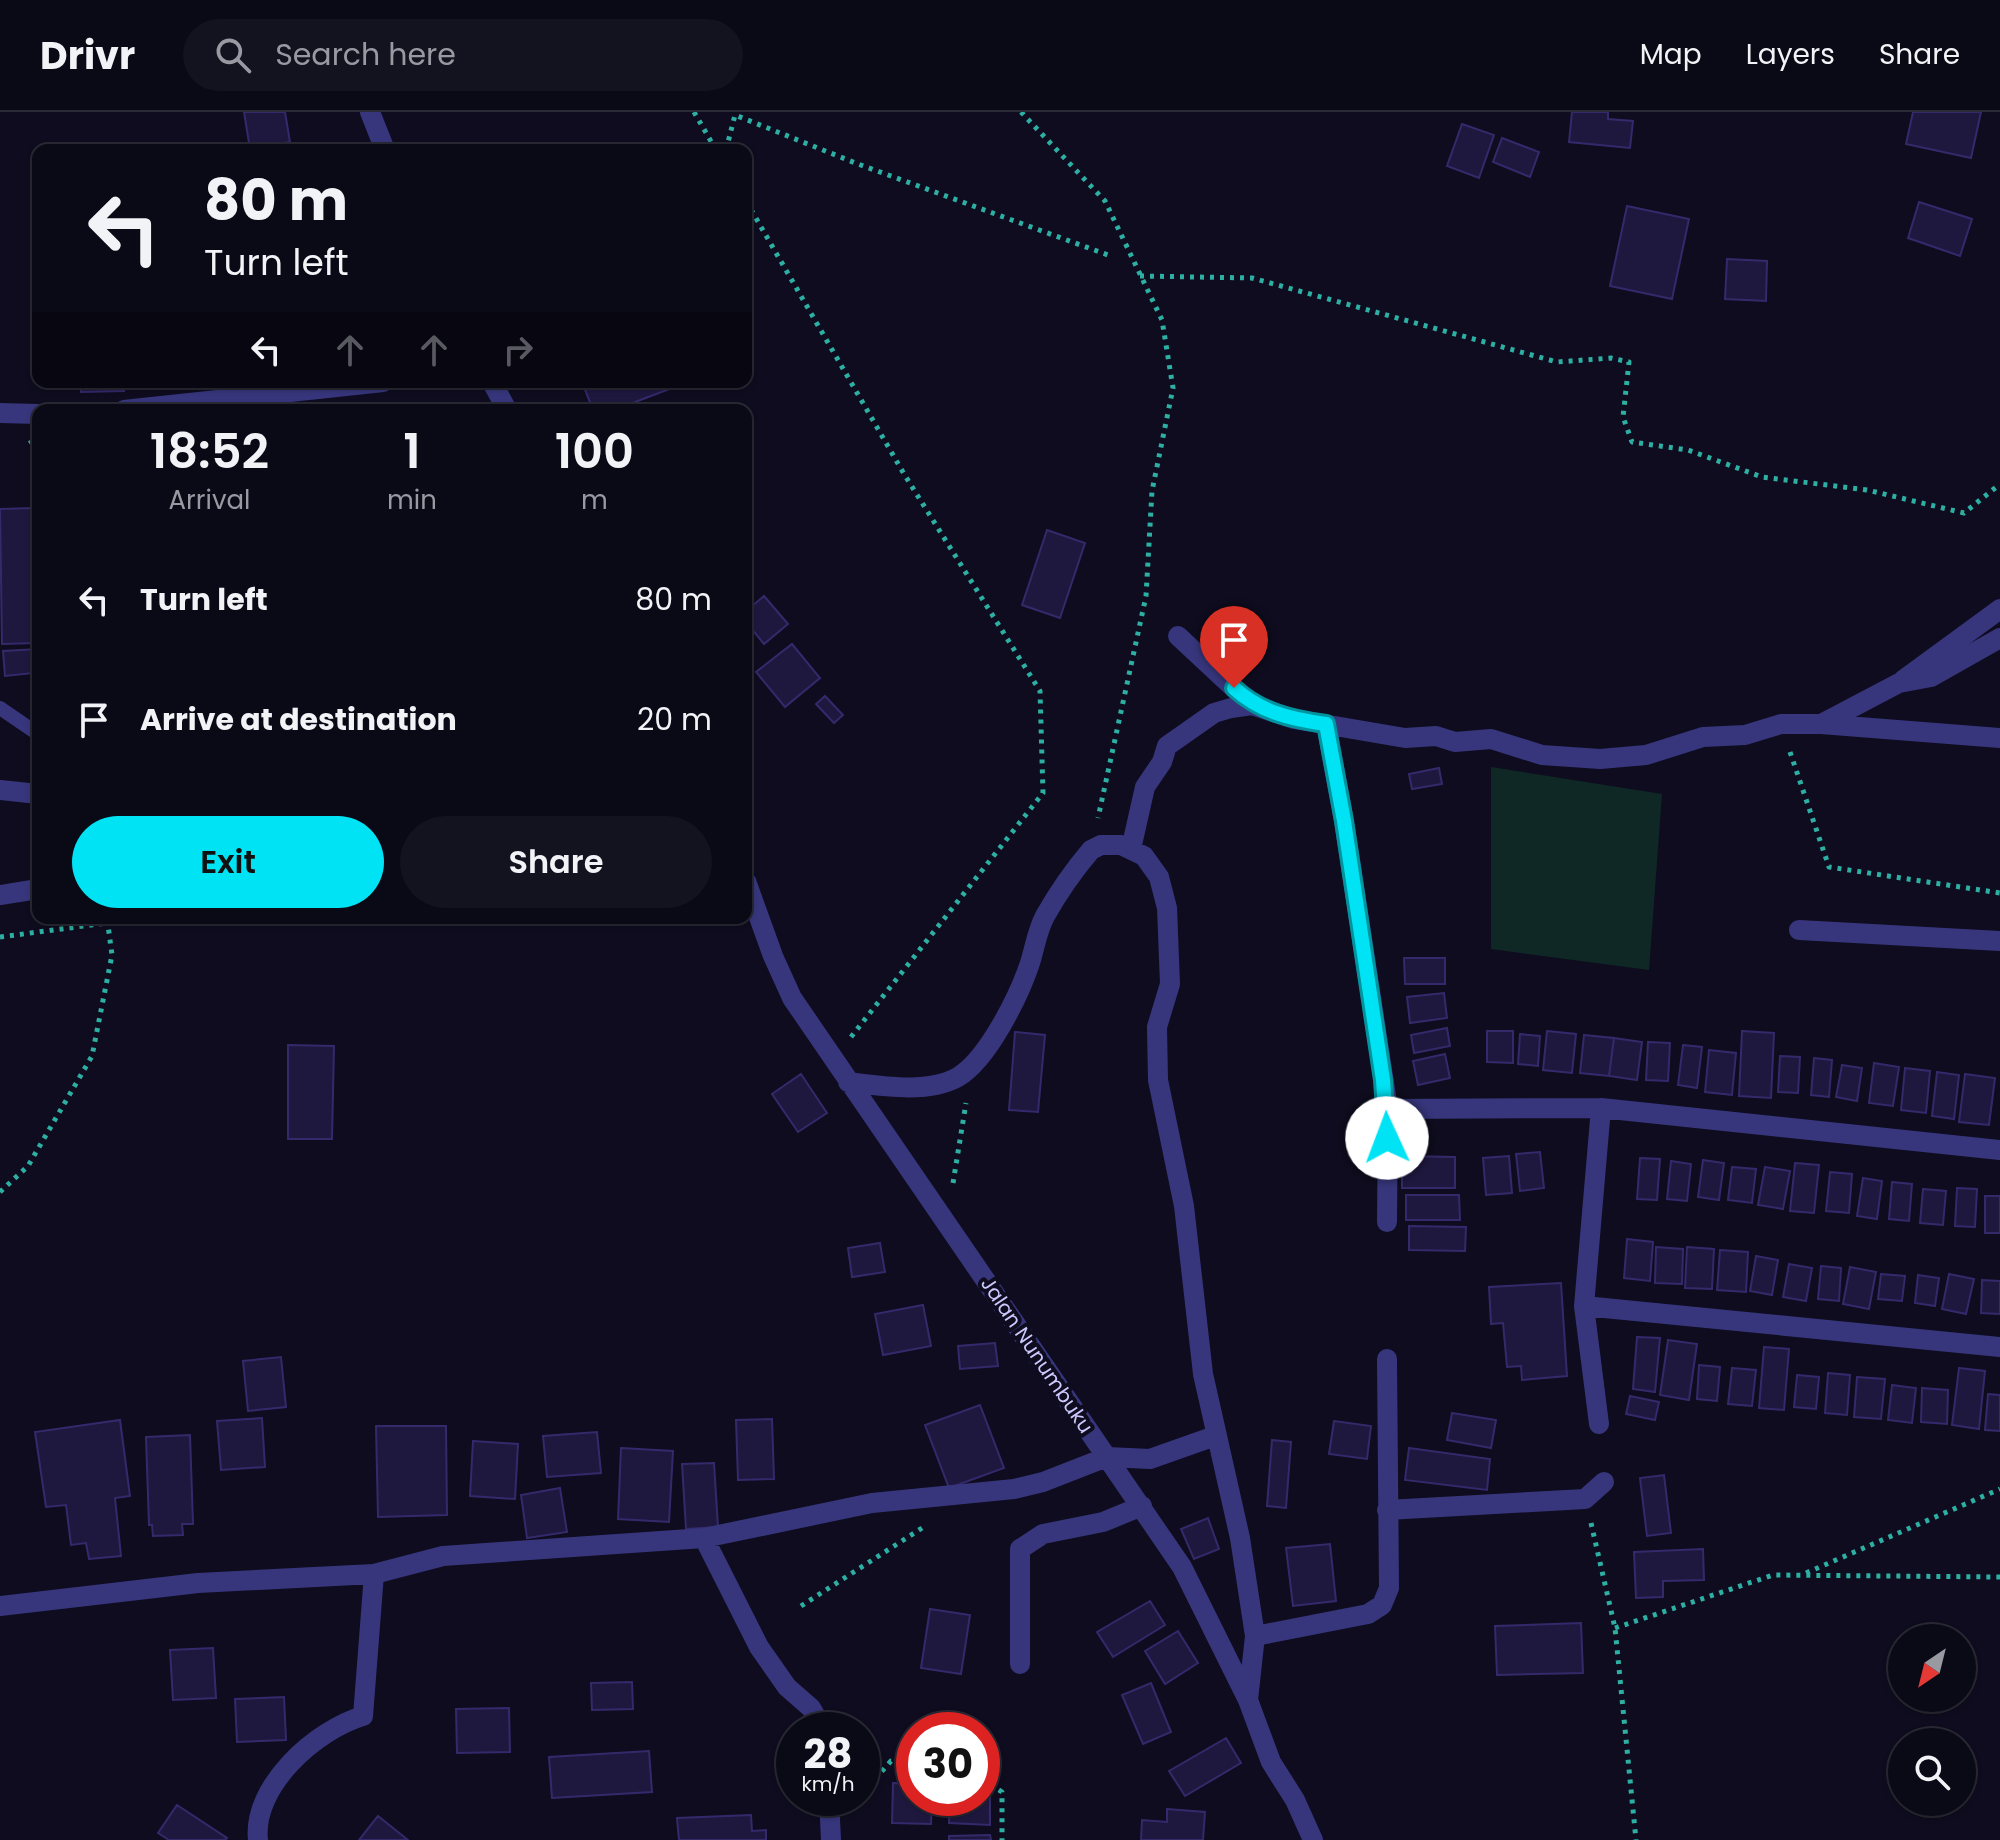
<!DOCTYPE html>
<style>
:root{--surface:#0a0916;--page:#13121f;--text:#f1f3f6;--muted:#999aa1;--line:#2a2a35;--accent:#00e3f4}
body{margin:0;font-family:Poppins,sans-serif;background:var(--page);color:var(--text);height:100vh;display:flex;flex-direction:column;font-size:30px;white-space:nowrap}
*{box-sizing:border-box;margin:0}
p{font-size:26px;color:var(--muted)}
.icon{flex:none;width:44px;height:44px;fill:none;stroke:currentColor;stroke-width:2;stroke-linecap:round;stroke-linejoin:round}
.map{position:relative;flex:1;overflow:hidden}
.details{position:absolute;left:32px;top:292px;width:720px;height:520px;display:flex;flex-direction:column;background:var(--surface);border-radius:16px;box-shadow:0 2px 6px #0004,0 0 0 2px var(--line)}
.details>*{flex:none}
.guide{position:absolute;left:32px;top:32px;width:720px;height:244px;border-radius:16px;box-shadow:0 2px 6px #0004,0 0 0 2px var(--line);background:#0a0916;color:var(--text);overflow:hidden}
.needle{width:52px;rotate:215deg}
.fabs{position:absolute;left:1888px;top:1512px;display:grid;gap:16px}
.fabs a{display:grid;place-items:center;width:88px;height:88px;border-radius:50%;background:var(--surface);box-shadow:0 2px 6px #0004,0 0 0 2px var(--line);font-size:40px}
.speed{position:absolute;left:776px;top:1600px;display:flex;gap:16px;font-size:40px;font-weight:700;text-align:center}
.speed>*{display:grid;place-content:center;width:104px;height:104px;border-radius:50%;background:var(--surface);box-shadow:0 2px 6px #0004,0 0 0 2px var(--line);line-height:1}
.speed small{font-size:20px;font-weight:400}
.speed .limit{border:12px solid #d22;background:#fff;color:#111}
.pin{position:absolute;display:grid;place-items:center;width:68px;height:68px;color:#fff;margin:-82px -34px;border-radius:50% 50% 50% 0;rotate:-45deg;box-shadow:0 0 8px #0007}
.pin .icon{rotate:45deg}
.me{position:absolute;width:88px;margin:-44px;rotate:358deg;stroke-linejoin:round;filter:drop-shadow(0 0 6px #0008)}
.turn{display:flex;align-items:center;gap:28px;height:168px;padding:0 40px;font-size:36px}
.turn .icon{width:104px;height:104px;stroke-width:2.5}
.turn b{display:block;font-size:56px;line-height:68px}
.lanes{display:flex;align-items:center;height:76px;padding:0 40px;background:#0003;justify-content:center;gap:40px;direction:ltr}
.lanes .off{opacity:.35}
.eta{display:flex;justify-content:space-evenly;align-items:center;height:136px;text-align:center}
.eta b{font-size:48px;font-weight:600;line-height:56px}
.primary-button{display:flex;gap:16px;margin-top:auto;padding:16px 40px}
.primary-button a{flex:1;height:92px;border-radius:48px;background:var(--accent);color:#111;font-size:32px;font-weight:600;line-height:92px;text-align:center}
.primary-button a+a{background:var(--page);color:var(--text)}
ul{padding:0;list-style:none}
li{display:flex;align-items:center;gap:24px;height:120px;padding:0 40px}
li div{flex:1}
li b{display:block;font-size:30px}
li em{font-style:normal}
header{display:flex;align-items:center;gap:48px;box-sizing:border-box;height:112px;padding:0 40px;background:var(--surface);border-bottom:2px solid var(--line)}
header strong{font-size:38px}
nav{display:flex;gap:44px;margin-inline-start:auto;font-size:28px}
.search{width:560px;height:72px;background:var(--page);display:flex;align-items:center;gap:20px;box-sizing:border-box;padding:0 28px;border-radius:44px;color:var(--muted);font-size:30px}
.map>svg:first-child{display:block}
</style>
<header>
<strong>Drivr</strong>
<div class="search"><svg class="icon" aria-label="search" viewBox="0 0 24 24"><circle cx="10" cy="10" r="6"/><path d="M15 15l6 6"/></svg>Search here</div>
<nav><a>Map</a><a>Layers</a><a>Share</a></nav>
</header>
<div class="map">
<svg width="2000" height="1728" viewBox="0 0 2000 1728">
<rect width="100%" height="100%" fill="#0e0c1e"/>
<path fill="#0f2826" d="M1491,655l171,27 -13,176 -158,-21z"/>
<path fill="#1e183f" stroke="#342a6b" stroke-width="2" d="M244,0h41l5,30 -40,7z
M1572,0h36v7l25,2 -3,27 -61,-6z
M1913,0h68l-10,46 -65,-14z
M1462,12l32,11 -15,43 -32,-12z
M1502,26l37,14 -9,25 -37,-15z
M1919,90l53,17 -12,37 -52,-18z
M1627,94l62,13 -17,80 -62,-13z
M1727,147l40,2 -1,40 -41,-2z
M81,270h43v9l-43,1z
M582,270h106l-74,28h-21z
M449,294l1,4h-38z
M33,396l5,135 -36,1 -2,-135z
M1047,418l38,13 -25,75 -38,-13z
M764,484l24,28 -24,20 -18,-22v-11z
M792,532l28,34 -35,29 -29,-35z
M38,537v33l-4,1 -1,-10 -28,3 -2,-25z
M825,584l18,19 -9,8 -18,-19z
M1439,656l3,16 -30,5 -3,-15z
M1404,846h41v26h-40z
M1444,881l3,25 -37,5 -3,-26z
M1447,916l3,18 -36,7 -3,-18z
M1487,919h26v32l-26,-1z
M1547,919l29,3 -4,39 -29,-3z
M1742,919l32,2 -3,65 -32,-2z
M1015,920l30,3 -7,77 -29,-2z
M1520,922l20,2 -2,30 -20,-2z
M1584,923l30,3 -5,38 -29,-3z
M1614,926l28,4 -5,38 -28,-4z
M1648,930l22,1 -2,38 -22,-1z
M288,933l46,1 -2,93h-44z
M1683,933l19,2 -5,41 -19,-3z
M1709,938l27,3 -4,42 -27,-3z
M1445,942l5,24 -32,7 -5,-24z
M1780,944l20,1 -2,36 -20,-1z
M1814,946l18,2 -3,37 -18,-2z
M1874,951l25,4 -6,39 -24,-3z
M1842,953l20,3 -5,33 -21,-4z
M1905,956l25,3 -4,42 -25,-3z
M1937,960l22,3 -5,44 -22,-3z
M801,962l26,39 -29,19 -26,-38z
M1965,962l30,4 -6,47 -30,-3z
M1540,1040l4,36 -24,3 -4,-37z
M1402,1044l53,1v31h-53z
M1509,1044l3,37 -26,2 -3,-37z
M1640,1046l20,1 -3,41 -20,-1z
M1703,1048l21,3 -5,37 -21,-3z
M1671,1049l20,3 -4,37 -20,-2z
M1795,1051l24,2 -5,48 -24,-2z
M1732,1055l24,2 -4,34 -24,-3z
M1765,1055l25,4 -7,38 -25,-4z
M1830,1060l22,2 -3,39 -23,-2z
M1863,1066l19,3 -5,38 -20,-3z
M1892,1070l20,2 -3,37 -20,-2z
M1957,1076l20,1 -2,38 -20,-1z
M1923,1077l23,2 -3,34 -23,-2z
M1406,1083h53l1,25h-54z
M1985,1084h15v37h-15z
M1409,1114l57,1 -1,24 -56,-1z
M1627,1127l26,3 -3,39 -26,-3z
M880,1131l5,29 -33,5 -4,-29z
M1656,1135l27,2 -1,35 -27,-1z
M1687,1135l27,2 -2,40 -27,-1z
M1720,1138l28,2 -2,40 -29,-2z
M1756,1144l22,4 -6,35 -22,-4z
M1789,1152l23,4 -6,33 -23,-4z
M1821,1154l20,2 -2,33 -21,-2z
M1850,1155l26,5 -7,37 -26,-5z
M1881,1162l24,2 -3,25 -24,-2z
M1949,1162l25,5 -8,35 -24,-5z
M1918,1163l21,3 -4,28 -20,-3z
M1982,1168l18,1v33l-19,-1z
M1561,1171l6,93 -45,4 -1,-14 -14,1 -4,-44 -12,1 -2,-37z
M923,1193l8,41 -48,9 -8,-41z
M1637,1225l23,1 -5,54 -22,-3z
M1668,1228l29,4 -8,56 -29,-5z
M995,1231l3,23 -38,3 -2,-23z
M1764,1235l25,2 -5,61 -25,-2z
M281,1245l5,50 -38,4 -5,-50z
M1699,1253l21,2 -3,34 -20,-2z
M1732,1256l24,2 -4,36 -24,-2z
M1959,1256l26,3 -6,58 -27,-4z
M1828,1261l22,2 -3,40 -22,-2z
M1797,1263l22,2 -3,32 -22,-2z
M1857,1265l28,2 -4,40 -27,-2z
M1892,1273l24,3 -4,35 -24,-3z
M1922,1276l26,2 -1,34 -26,-2z
M1988,1282l12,1v36l-15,-1z
M1630,1284l29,6 -4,18 -29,-6z
M980,1293l24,63 -55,20 -24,-63z
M1452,1301l44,7 -5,28 -44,-8z
M262,1306l3,49 -44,3 -4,-49z
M772,1307l2,60 -36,1 -2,-60z
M120,1308l10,76 -15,2 6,58 -32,3 -3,-16 -15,2 -5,-40 -20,2 -11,-75z
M1334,1309l37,5 -4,33 -38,-5z
M376,1314h70l1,89 -69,2z
M597,1320l4,41 -54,4 -4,-41z
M190,1323l3,89h-11l1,11 -30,1 -1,-11h-3l-3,-88z
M1272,1328l19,2 -5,66 -19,-2z
M473,1329l45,3 -3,55 -45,-3z
M621,1336l52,3 -4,71 -51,-3z
M1409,1336l81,11 -3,31 -82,-10z
M714,1351l4,64 -32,2 -4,-65z
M1664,1363l7,58 -24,3 -7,-58z
M560,1376l7,44 -40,6 -6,-43z
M1208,1406l11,31 -25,10 -13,-30z
M1330,1432l6,57 -43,5 -7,-58z
M1703,1437l1,31 -41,1v16l-27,1 -2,-46z
M1150,1489l15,24 -52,32 -16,-25z
M930,1497l40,6 -9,59 -40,-6z
M1581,1511l2,50 -86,2 -2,-49z
M1178,1519l20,32 -33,21 -20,-33z
M213,1536l3,50 -43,2 -3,-50z
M632,1570l1,27 -41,1 -1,-27z
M1151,1571l20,49 -28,12 -21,-49z
M284,1585l2,43 -49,2 -2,-43z
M509,1596l1,44 -53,1 -1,-44z
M1226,1626l15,25 -56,33 -16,-25z
M649,1639l3,41 -100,6 -3,-41z
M893,1671l21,1v14h18l-1,26 -39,-1z
M982,1681l8,1v31l-41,-2 1,-25h32z
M177,1693l50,33 -2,2h-56l-11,-7z
M1167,1697l38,3 -2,28h-62l1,-20 25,2z
M751,1703l1,16 14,-1v10h-87l-2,-22z
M378,1704l30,24h-49z
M990,1723l1,5h-42v-4z"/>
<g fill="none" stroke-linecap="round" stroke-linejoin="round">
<path stroke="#2dafa3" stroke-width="5" stroke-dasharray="4 6" stroke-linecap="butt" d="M694,0l22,38
M1021,0l84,89 57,119 11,68 -21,103 -6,105 -48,222
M726,38l9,-35 123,49 250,91
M746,89l158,273 136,217 3,102 -192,244
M1140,164l112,2 305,84 54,-4 18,4 -6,55 9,25 56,8 74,27 105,13 97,23 36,-29
M30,328l8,12
M1790,640l39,115 171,26
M0,825l107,-14
M953,1071l13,-80
M0,1080l28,-26 64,-110 20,-101 -5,-37
M1591,1411l24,105 21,212
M1806,1461l194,-84
M801,1494l121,-78
M1615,1516l158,-53 227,2
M982,1667l20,13v48
M862,1682l29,-33 23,2"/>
<path stroke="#37367d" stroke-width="14" d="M0,596l38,26"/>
<path stroke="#37367d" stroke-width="20" d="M370,0l15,38
M492,270l15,28
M124,298l259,-28
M0,301l38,1
M1178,524l74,69
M1903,568l97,-71
M1326,612l18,97 44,288 -1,113
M1821,612l179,14
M0,678l38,4
M1131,737l14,-62 17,-25 5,-16 47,-33 17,-5 21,-3 42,14 111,19 31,-2 19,6 36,-3 51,16 58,4 46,-4 57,-18 42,-2 36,-11h40l78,-41 32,-6 69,-39
M746,769l27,75 19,42 390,569 66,133 23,62 24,38 18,40
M0,783l38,-6
M1799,818l201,11
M848,970c33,4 80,12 110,-5 30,-18 61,-81 72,-114 5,-16 7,-32 15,-47 13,-23 29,-46 46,-66l10,-5h20l23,11 15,21 8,31 3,76 -13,43 1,53 26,126 19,168 37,164 15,98 -7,64
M1388,997l213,-1 399,42
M1584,1194l416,41
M1599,1312l-15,-118 17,-198
M1387,1398l198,-11 19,-17
M704,1426l55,109 28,40 24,21 13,22
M0,1494l198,-23 176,-9 69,-18 261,-18 168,-35 142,-14 29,-7 64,-25 43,2 65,-23
M1255,1524l113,-22 14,-9 7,-17 -2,-229
M1020,1552v-115l23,-15 60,-12 39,-16
M829,1686l2,42
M258,1728c-6,-54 58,-110 105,-124l11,-142"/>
</g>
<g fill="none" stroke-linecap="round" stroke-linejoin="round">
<g stroke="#00949f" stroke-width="20">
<path id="route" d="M1234,576c26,24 56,31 92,36l18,97 39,259 4,58"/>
</g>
<use href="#route" stroke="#00e3f4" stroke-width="14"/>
</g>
<g text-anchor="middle" stroke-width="8" stroke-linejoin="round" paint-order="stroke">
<g font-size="20" fill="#cdc9ff" stroke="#0e0c1e">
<text transform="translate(1037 1243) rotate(56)" y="7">Jalan Nunumbuku</text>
</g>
</g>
</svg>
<div class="fabs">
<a><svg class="needle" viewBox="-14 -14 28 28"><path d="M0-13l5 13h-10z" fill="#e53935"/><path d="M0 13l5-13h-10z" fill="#999aa1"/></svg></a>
<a><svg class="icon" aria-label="search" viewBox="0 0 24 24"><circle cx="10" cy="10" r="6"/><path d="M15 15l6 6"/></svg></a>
</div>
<div class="speed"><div>28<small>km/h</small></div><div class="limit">30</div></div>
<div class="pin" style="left:1234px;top:576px;background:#d93025"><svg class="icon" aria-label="arrive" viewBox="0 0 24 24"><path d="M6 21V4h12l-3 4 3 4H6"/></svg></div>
<svg class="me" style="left:1387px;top:1026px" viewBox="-20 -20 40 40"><circle r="19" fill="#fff"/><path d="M0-13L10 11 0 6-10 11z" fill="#00e3f4"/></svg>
<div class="guide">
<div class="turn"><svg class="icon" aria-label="left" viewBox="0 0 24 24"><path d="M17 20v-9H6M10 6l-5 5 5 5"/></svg><div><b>80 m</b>Turn left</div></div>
<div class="lanes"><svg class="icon" aria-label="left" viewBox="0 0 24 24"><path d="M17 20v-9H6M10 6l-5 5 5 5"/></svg><svg class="icon off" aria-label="ahead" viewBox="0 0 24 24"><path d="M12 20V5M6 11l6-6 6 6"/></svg><svg class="icon off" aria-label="ahead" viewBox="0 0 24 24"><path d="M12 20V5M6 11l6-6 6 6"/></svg><svg class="icon off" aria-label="right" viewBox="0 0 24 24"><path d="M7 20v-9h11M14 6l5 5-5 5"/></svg></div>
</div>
<section class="details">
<div class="eta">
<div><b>18:52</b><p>Arrival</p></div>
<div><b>1</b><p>min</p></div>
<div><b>100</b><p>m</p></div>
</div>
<ul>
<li><svg class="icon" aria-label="left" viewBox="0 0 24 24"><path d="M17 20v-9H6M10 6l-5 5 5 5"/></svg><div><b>Turn left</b></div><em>80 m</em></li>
<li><svg class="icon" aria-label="arrive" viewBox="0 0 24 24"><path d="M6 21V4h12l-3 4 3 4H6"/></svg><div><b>Arrive at destination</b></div><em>20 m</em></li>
</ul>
<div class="primary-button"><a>Exit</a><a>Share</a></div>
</section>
</div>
